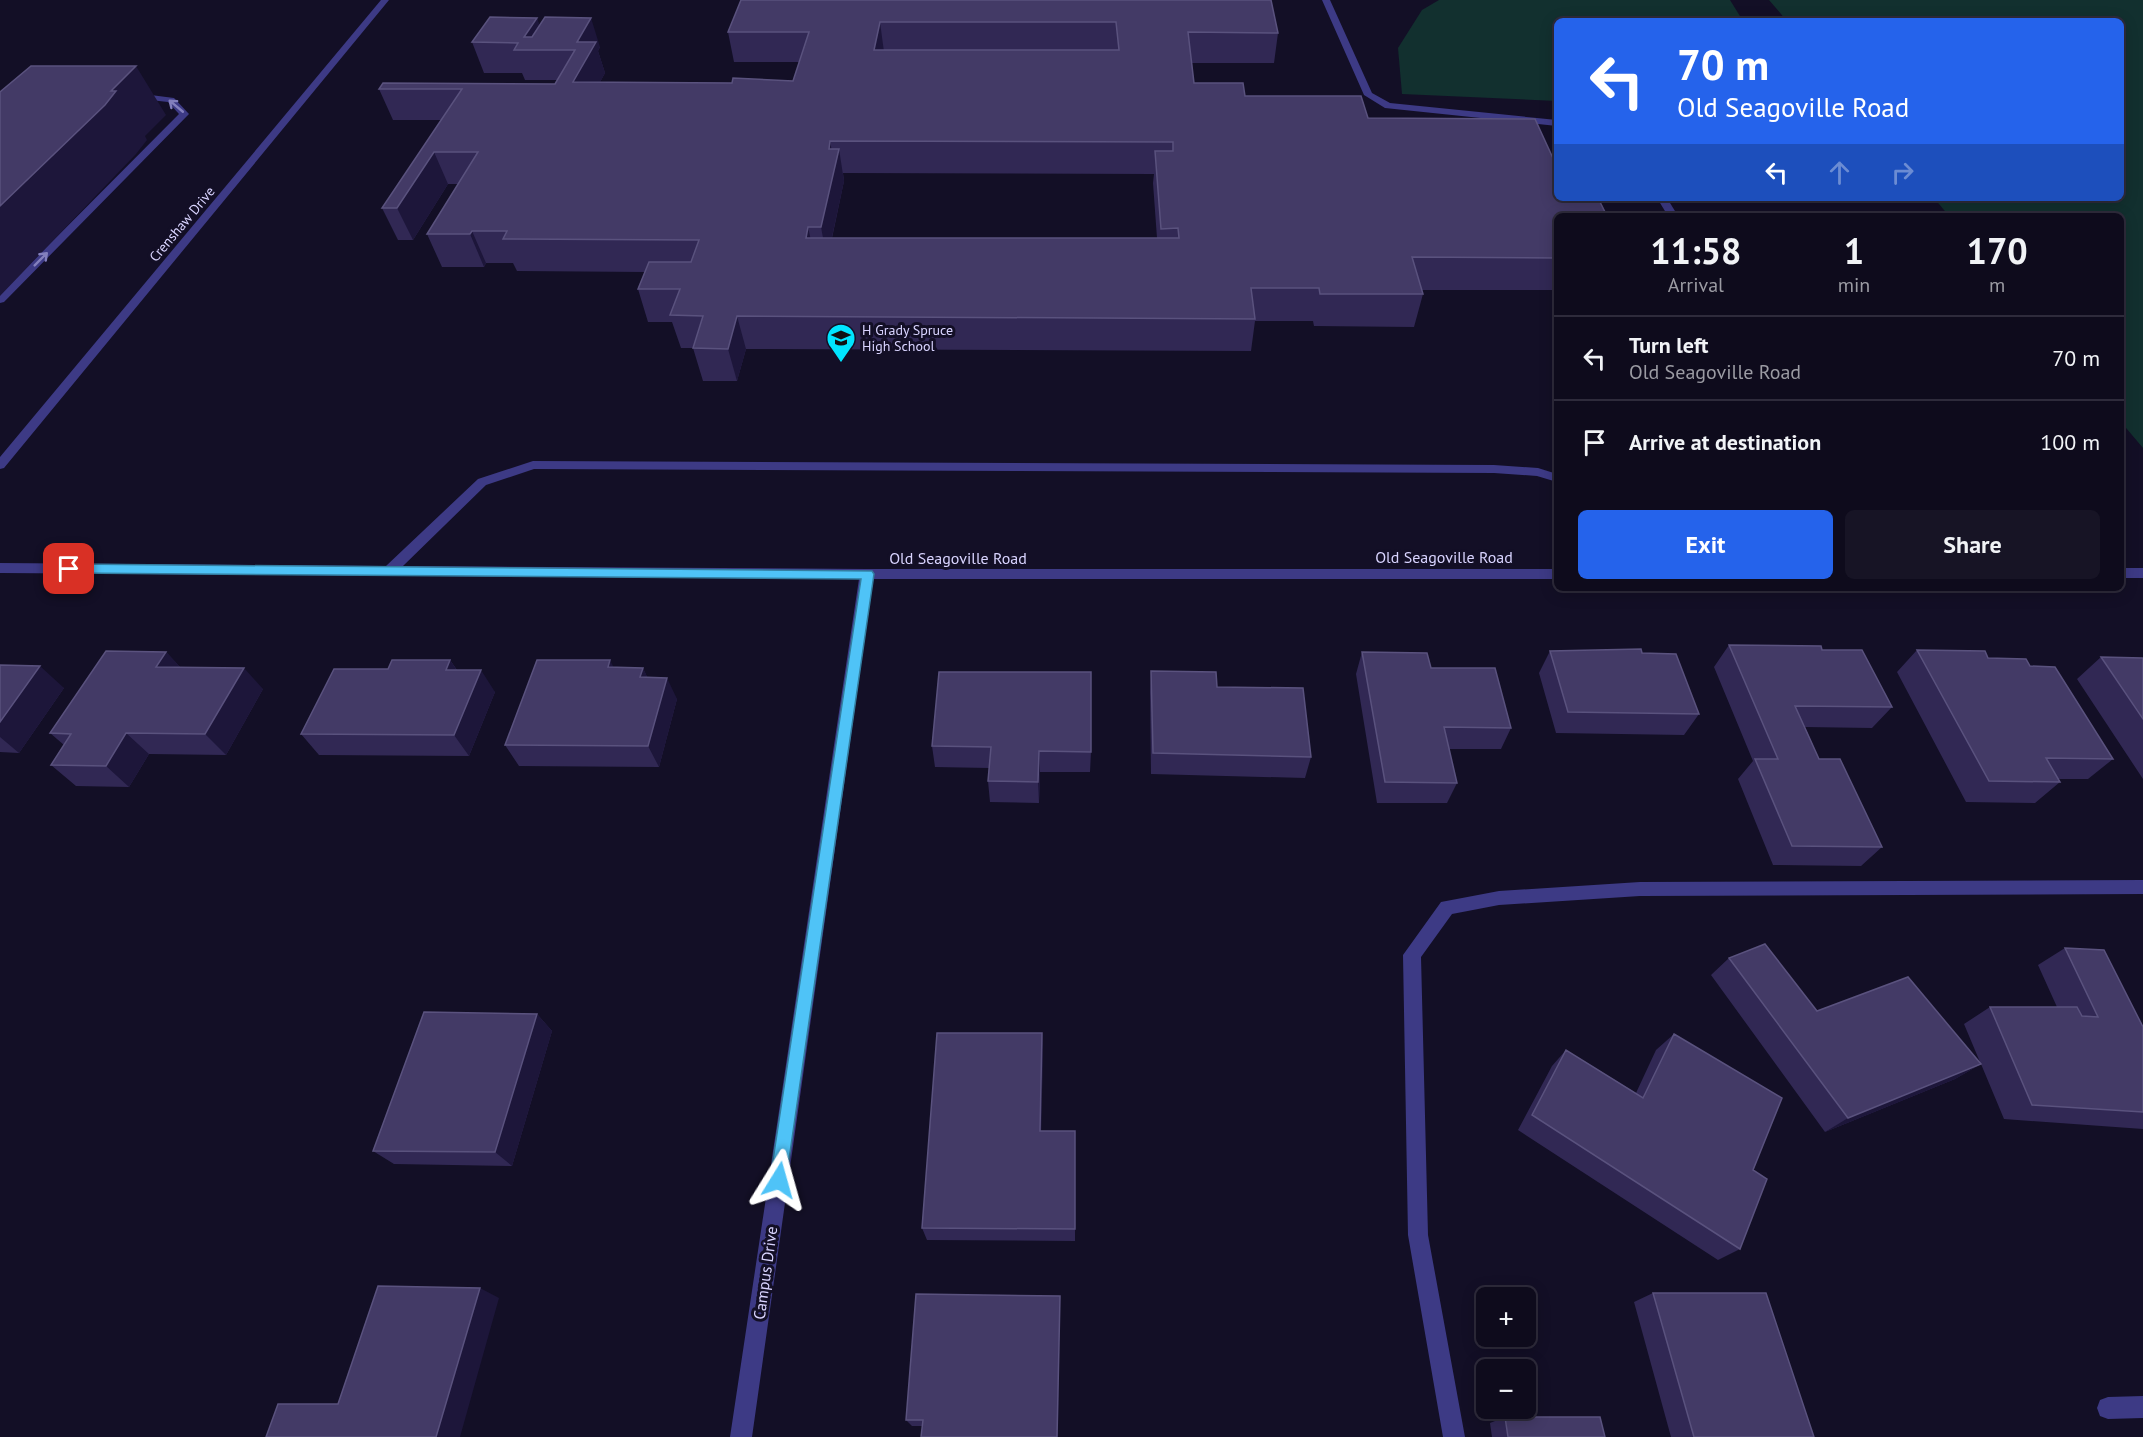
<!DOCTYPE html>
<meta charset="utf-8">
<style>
:root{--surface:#0e0b1c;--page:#171425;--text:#f1f3f6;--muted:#9b9ba3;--line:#2e2b3b;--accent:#2563eb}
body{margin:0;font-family:"PT Sans",sans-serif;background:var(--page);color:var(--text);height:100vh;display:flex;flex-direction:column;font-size:22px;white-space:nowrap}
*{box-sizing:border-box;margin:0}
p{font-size:20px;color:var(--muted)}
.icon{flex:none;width:33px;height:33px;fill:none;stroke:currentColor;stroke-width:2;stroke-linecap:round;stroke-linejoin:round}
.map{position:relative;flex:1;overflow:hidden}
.side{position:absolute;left:1554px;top:213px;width:570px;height:378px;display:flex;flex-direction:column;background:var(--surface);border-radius:9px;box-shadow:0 3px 15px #0003,0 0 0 2px var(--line)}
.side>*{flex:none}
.banner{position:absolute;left:1554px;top:18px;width:570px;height:183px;border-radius:9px;box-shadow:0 3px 15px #0003,0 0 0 2px var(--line);background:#2563eb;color:#fff;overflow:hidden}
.buttons{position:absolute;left:1476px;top:1287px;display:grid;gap:12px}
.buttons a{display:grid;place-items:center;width:60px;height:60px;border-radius:9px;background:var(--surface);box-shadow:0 3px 15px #0003,0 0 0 2px var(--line);font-size:30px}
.pin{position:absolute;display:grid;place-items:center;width:51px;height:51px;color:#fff;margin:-26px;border-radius:12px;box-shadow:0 3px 9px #0006}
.me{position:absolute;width:66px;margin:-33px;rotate:8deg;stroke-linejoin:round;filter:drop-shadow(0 0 4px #0008)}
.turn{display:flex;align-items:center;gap:21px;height:126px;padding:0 24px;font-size:27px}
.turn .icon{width:78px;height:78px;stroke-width:2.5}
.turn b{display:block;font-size:42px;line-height:51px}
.lanes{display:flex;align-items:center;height:57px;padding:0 24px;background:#0003;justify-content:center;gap:30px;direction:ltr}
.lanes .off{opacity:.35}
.eta{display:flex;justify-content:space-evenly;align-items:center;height:102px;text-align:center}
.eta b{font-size:36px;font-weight:800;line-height:42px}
.action{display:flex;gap:12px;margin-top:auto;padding:12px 24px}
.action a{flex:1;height:69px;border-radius:9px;background:var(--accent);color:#fff;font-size:24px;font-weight:800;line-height:69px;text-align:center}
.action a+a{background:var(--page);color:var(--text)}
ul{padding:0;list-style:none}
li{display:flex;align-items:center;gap:18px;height:84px;padding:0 24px;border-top:2px solid var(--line)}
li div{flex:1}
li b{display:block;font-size:22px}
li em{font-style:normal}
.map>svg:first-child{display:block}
</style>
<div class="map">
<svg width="2143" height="1437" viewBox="0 0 2143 1437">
<rect width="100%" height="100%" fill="#130f26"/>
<path fill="#12302f" d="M1439,0h291l13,21h-186v80l-155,-7 -4,-46 24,-38z
M1769,0h374v448l-22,-26v-206h-172l-15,-18h187v-177h-334z"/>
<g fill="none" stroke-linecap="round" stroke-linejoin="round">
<path fill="#3d3a85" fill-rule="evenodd" d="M381,0h8l-385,468 -4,1v-12z
M1322,0h8l42,93 18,10 167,17v6l-172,-18 -21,-13z
M135,93l39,5 15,16 -185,188 -4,1v-9l179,-180 -11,-12 -36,-4v-4z
M1657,198h10l11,18h-10z
M533,461l961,4 44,3 19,6v8l-20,-6 -43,-3 -960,-4 -48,16 -83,81 464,3h690v10h-684l-121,858h-22l129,-858 -859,-6v-10l386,3 92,-87z
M2121,568h22v10h-22z
M2143,880v14l-503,2 -141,9 -47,9 -31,43 7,278 37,202h-22l-35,-202 -5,-280 38,-53 58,-11 141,-9z
M2143,1396v22l-35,1 -8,-3 -3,-8 3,-8 8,-3z"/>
</g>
<path fill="#312854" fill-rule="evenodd" d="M741,0h530l7,33 -4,30h-82l2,20 51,13 123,22 189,98v74h-135l1,4 -9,33 -100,-1 -1,-5h-58l-4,30 -505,-2 -9,32h-34l-10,-33h-12l-9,-26h-24l-10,-33 7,-17 -128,-1 -4,-8h-27l-2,4h-42l-15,-33 31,-50h-10l-35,56h-15l-16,-32 59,-88h-48l-14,-31 176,-5 2,-4h-32l-3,-7h-38l-12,-31 65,-24 2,8 61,21 -2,4 7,22 -5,9 132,1 61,-2 6,-19h-65l-6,-30zM843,173l311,1 -1,9 4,55h-325l12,-57z
M1729,645l93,5 70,57 -20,21 -67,-1 14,32 63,88 -21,19 -88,-1 -35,-86 15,-18 -39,-94z
M1917,650l71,8 42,8 83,93 -25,20h-30l2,3 -25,21 -69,-1 -69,-130z
M1550,651l92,2 57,61 -15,21 -128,-2 -17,-60z
M166,652l14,15 83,22 -37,66 -77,-1 -20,33 -53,-1 -25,-21 13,-20 -14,-12z
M1362,652l69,16 80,60 -10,21h-52l8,34 -10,20h-70l-21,-129z
M2101,657l42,1v121l-66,-100z
M450,660l7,10 38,22 -26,64 -150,-1 -18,-21 87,-65z
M0,665l64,23 -45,65 -19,-1z
M613,667l30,1 4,9 30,22 -18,68 -140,-1 -14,-21z
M1151,671l66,16 94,70 -6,21 -154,-4 -1,-82z
M939,672l152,80 -1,20h-50l-1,31 -49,-1 -2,-21 1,-13 -54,-1 -3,-21z
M2065,948l78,79v102l-139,-10 -23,-55 -26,15 -130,53 -114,-157 18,-17 88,53 163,51 -16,-38 26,-17h67l-19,-42z
M537,1014l15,17 -40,135 -118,-2 -21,-13z
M1042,1033l1,16 -2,82h34v110l-148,-1 -5,-12z
M1674,1034l79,136 -13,79 -22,11 -200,-130 34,-64 14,-16 70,43 20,-43z
M1653,1293l161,144h-143l-37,-135z
M1060,1306l-138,120h-10l-6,-6z
M1505,1417l100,20h-113l-2,-14z"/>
<path fill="#1d163a" d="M537,18l10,29 -23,-10z
M591,18l9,29 -2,4 7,22 -22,40 -10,-31 4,-40z
M880,22l4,30 -10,-2z
M136,66l30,49 -21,21 2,4 -11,14 -136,142v-90l111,-115z
M830,141l5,27 4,-19 5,32 -17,79 -6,-33z
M434,152l14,32 -35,56 -16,-32z
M808,227l7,32 -9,-21z
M472,231l14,32 -2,4 -14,-33z
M737,316l9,33 -9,32 -9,-32z
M166,652l21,22 -31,-7z
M450,660l14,21 -18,-11z
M610,660l11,22 -13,-15z
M40,666l24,22 -45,65 -19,-16v-15z
M244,668l19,21 -37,66 -21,-21z
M643,668l10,21 -13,-12z
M481,670l14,22 -26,64 -15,-21z
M667,678l10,21 -18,68 -11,-21z
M126,733l23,21 -20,33 -23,-21z
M1039,751l1,21 -1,31 -1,-21z
M537,1014l15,17 -40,135 -17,-14z
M1042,1033l1,16 -2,97 -1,-15z
M1981,1064l-26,15 -130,53 23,-14z
M480,1288l19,10 -39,139h-24z
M1060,1296l-2,141h-1z"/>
<path fill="#433a66" stroke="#5a527e" stroke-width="1.5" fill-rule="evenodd" d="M741,0h530l7,33 -90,-1 6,51h49l2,13h116l7,22 167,1 22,48v31h41l9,18h-50v42l-145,-1 11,37h-103l-1,-6h-68l4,31 -518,-3 -9,33 -35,-1 10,-32 -33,-1 10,-26h-42l11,-27h42l8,-22 -196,-1 4,-8h-35l-2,3h-43l51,-82h-44l-37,56h-15l80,-119h-83l4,-6 172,1 20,-34h-61l4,-7 -46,-1 18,-25 47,1 -13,19h8l13,-20 46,1 -14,24h19l-23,40 159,1 1,-5 60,3 16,-49h-81zM880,22h236l3,28h-245zM830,141l343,1v9h-18l6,78 17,-1 1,10h-373l2,-11h13l18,-78h-10z
M31,66h105l-25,25h5l-11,14 -105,101v-114z
M1729,645l92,1 1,4h40l30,57 -97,-1 24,53h21l42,88 -90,-1 -37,-87h23z
M1641,649l1,4 34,1 23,60 -131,-2 -18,-61z
M1917,650l68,1 3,7 38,1 4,7 25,1 58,92 -67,-1 14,24 -71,-1z
M106,651l60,1 -10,15 88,1 -39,66 -79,-1 -20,33 -55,-1 20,-31 -21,-1z
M1362,652l65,1 4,15h64l16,60 -67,-1 13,56 -72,-1z
M2101,657l42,1v61z
M392,660h58l-4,10h35l-27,65 -153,-1 33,-65h54z
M537,660h73l-2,7 35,1 -3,9 27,1 -19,68 -143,-1z
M0,665l40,1 -40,56z
M1151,671l65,1 1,15 86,1 8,69 -158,-4z
M939,672h152v80l-52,-1 -1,31 -50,-1 3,-34 -59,-1z
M1765,944l52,67 91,-34 73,87 -133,54 -119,-160z
M2065,948l39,2 39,77v85l-111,-7 -42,-98h87l5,9 16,1z
M424,1012l113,2 -42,138 -122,-1z
M937,1033h105l-2,98h35v98l-153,-1z
M1674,1034l108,64 -29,72 14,9 -27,70 -208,-134 34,-65 77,48z
M378,1286l102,2 -44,149h-170l12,-33h60z
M1653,1293h113l48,144h-120z
M916,1294l144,2 -3,141h-136l2,-17h-17z
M1505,1417h95l5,20h-97z"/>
<defs><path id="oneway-shaft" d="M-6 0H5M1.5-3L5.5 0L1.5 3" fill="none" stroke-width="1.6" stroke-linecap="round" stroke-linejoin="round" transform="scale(1.5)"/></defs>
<g stroke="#837fbc">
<use href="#oneway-shaft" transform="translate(176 106) rotate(-140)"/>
<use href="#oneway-shaft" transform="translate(41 259) rotate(-45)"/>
</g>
<path fill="#4fc3f7" stroke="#337fa1" stroke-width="1.5" d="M69,564l803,7 2,3 -89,613 -6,2 -7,-2 -2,-7 91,-601 -792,-6 -7,-4z"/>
<defs>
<g id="school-pin" transform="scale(1.5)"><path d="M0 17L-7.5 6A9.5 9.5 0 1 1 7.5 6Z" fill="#00e5ff" stroke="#130f26"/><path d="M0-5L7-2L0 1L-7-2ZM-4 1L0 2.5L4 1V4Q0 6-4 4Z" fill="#111"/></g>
</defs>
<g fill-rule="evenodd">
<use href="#school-pin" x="841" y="338"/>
</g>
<g text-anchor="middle" stroke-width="6" stroke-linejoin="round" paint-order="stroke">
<g font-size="14" fill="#d9d4ff" stroke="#130f26">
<text transform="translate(182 224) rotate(-50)" y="5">Crenshaw Drive</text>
</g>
<g font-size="14" fill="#d9d4ff" stroke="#130f26" text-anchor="start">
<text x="862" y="335">H Grady Spruce<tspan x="862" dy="16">High School</tspan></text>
</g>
<g font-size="16" fill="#d9d4ff" stroke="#130f26">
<text x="1444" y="563">Old Seagoville Road</text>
<text x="958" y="564">Old Seagoville Road</text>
<text transform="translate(765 1273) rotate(-82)" y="6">Campus Drive</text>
</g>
</g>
</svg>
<div class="buttons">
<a>+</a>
<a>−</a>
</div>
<div class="pin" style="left:69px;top:569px;background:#d93025"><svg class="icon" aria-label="arrive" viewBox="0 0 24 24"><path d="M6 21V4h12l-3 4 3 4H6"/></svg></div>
<svg class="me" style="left:779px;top:1180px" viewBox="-20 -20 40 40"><path d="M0-17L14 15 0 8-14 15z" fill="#4fc3f7" stroke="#fff" stroke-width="4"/></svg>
<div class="banner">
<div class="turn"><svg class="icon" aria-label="left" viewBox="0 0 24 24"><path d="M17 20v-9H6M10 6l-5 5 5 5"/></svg><div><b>70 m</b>Old Seagoville Road</div></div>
<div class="lanes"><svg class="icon" aria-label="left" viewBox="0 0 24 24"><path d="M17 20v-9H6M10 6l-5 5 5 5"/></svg><svg class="icon off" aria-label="ahead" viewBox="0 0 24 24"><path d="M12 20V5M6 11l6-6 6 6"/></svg><svg class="icon off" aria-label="right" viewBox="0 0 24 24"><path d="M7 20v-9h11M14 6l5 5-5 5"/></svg></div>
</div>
<section class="side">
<div class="eta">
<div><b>11:58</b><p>Arrival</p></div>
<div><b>1</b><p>min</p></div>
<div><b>170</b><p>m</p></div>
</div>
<ul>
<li><svg class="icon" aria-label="left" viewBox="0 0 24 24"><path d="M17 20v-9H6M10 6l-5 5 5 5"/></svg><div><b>Turn left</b><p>Old Seagoville Road</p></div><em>70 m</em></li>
<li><svg class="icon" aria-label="arrive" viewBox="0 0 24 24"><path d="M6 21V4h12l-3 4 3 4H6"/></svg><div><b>Arrive at destination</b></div><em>100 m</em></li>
</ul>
<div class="action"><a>Exit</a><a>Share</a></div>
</section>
</div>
